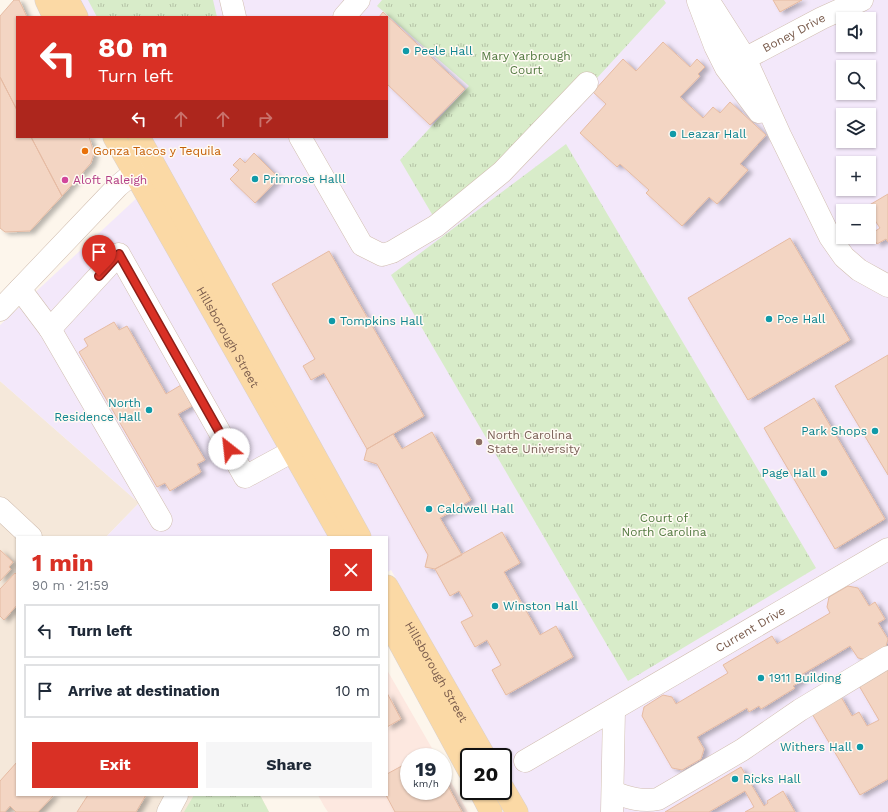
<!DOCTYPE html>
<meta charset="utf-8">
<style>
:root{--surface:#fff;--page:#f6f6f7;--text:#1f2937;--muted:#747a83;--line:#e0e1e3;--accent:#d93025}
body{margin:0;font-family:"Work Sans",sans-serif;background:var(--page);color:var(--text);height:100vh;display:flex;flex-direction:column;font-size:15px;white-space:nowrap}
*{box-sizing:border-box;margin:0}
p{font-size:13px;color:var(--muted)}
.icon{flex:none;width:22px;height:22px;fill:none;stroke:currentColor;stroke-width:2;stroke-linecap:round;stroke-linejoin:round}
.map{position:relative;flex:1;overflow:hidden}
.sheet{position:absolute;left:16px;top:536px;width:372px;height:260px;display:flex;flex-direction:column;background:var(--surface);border-radius:0px;box-shadow:0 1px 3px #0004}
.sheet>*{flex:none}
.banner{position:absolute;left:16px;top:16px;width:372px;height:122px;border-radius:0px;box-shadow:0 1px 3px #0004;background:#d93025;color:#fff;overflow:hidden}
.controls{position:absolute;left:836px;top:12px;display:grid;gap:8px}
.controls a{display:grid;place-items:center;width:40px;height:40px;border-radius:0px;background:var(--surface);box-shadow:0 1px 3px #0004;font-size:20px}
.speed{position:absolute;left:400px;top:748px;display:flex;gap:8px;font-size:20px;font-weight:700;text-align:center}
.speed>*{display:grid;place-content:center;width:52px;height:52px;border-radius:50%;background:var(--surface);box-shadow:0 1px 3px #0004;line-height:1}
.speed small{font-size:10px;font-weight:400}
.speed .limit{border:2px solid #111;border-radius:6px;background:#fff;color:#111}
.pin{position:absolute;display:grid;place-items:center;width:34px;height:34px;color:#fff;margin:-41px -17px;border-radius:50% 50% 50% 0;rotate:-45deg;box-shadow:0 0 4px #0007}
.pin .icon{rotate:45deg}
.me{position:absolute;width:44px;margin:-22px;rotate:331deg;stroke-linejoin:round;filter:drop-shadow(0 0 3px #0008)}
.turn{display:flex;align-items:center;gap:14px;height:84px;padding:0 16px;font-size:18px}
.turn .icon{width:52px;height:52px;stroke-width:2.5}
.turn b{display:block;font-size:28px;line-height:34px}
.lanes{display:flex;align-items:center;height:38px;padding:0 16px;background:#0003;justify-content:center;gap:20px;direction:ltr}
.lanes .off{opacity:.35}
.round{display:grid;place-items:center;flex:none;width:42px;height:42px;border-radius:0px;background:var(--page)}
.head{display:flex;align-items:center;justify-content:space-between;height:68px;padding:0 16px}
h1{font-size:24px;font-weight:700;line-height:30px;color:var(--accent)}
.primary-button{display:flex;gap:8px;margin-top:auto;padding:8px 16px}
.primary-button a{flex:1;height:46px;border-radius:0px;background:var(--accent);color:#fff;font-size:16px;font-weight:700;line-height:46px;text-align:center}
.primary-button a+a{background:var(--page);color:var(--text)}
ul{padding:0;list-style:none}
li{display:flex;align-items:center;gap:12px;height:54px;margin:0 8px 6px;padding:0 8px;border:2px solid var(--line);border-radius:0px}
li div{flex:1}
li b{display:block;font-size:15px}
li em{font-style:normal}
.map>svg:first-child{display:block}
</style>
<div class="map">
<svg width="888" height="812" viewBox="0 0 888 812">
<defs>
<pattern id="park-tufts" width="24" height="20" patternUnits="userSpaceOnUse"><rect width="24" height="20" fill="#d8ecc9"/><path d="M3 7l-1-3M5 7V3M7 7l1-3M15 17l-1-3M17 17v-4M19 17l1-3" fill="none" stroke="#b4c2a5"/></pattern>
<filter id="shadow"><feDropShadow dx="4.5" dy="2.5" stdDeviation="2" flood-color="#0004"/></filter>
</defs>
<rect width="100%" height="100%" fill="#fdf6ec"/>
<path fill="#f5e8da" d="M0,381l139,122 -33,34h-89v258h243l9,17h-269z"/>
<path fill="#fde8e0" d="M387,670l50,87h-28v34h34v-23l25,44h-140l-4,-6 -6,-11h69z"/>
<path fill="#f3e8fa" fill-rule="evenodd" d="M79,0h809v812h-360l-25,-44v-11h-6l-106,-187 -4,2v-35h-281l33,-34 -139,-122v-56l168,-156 -16,-32h235v-120h-299zM843,19h26v26h-26zM843,67h26v26h-26zM843,115h26v26h-26zM843,163h26v26h-26zM843,211h26v26h-26z"/>
<path fill="url(#park-tufts)" d="M88,0h125l4,17h-120z
M382,0h282l2,3 -138,150 -92,68 -36,-61 69,-74 -92,-80z
M566,144l250,424 -188,113 -237,-406z
M194,795h66l9,17h-85z"/>
<path fill="#f3d5c3" stroke="#e6bba3" filter="url(#shadow)" d="M14,0h5l8,17h-10v93l-17,-33v-61z
M773,0h29l-22,12z
M383,12l82,77 -35,36 -43,-41v-67h-8z
M663,42l27,25 7,-8 8,8 -7,7 2,2 -20,21 23,21 10,-11 7,6 10,-11 36,33 -26,29 8,6 -31,34 -8,-7 -27,29 -36,-33 3,-3 -29,-26 -3,3 -37,-34 26,-29 -13,-12 30,-33 13,12z
M0,77l17,33v27h14l31,59 -32,35 -25,1 -5,-4z
M31,137h58l5,16 -3,10 -29,33z
M254,153l25,25 -24,25 -25,-24 9,-9 -6,-5 7,-7 5,5z
M888,194v48l-2,-3 -9,5 -6,-10 9,-6 -14,-21z
M790,238l60,102 -102,60 -60,-102z
M329,251l95,165 -57,33 -43,-76 -13,7 -8,-14 12,-7 -43,-75z
M114,322l5,8 8,-4 39,68 15,-9 11,21 -14,8 27,46 -8,4 4,8 -31,19 -5,-8 -8,4 -78,-135 9,-6 -4,-7z
M888,355v120l-53,-89z
M814,398l71,121 -50,30 -71,-121z
M432,432l39,68 -31,18 22,37 -27,14 -10,-2 3,-12 -51,-91 -13,-4 3,-11 26,-15 9,15z
M502,532l18,31 -16,9 36,63 16,-9 17,31 -67,38 -14,-25 9,-5 -14,-25 -12,7 -14,-25 12,-6 -14,-25 -9,5 -15,-27z
M0,550l13,12 -4,5 2,2 -11,12z
M15,573l2,2v30l-13,15 -4,-4v-27z
M848,586l10,2 11,18 6,-4 10,17 -7,4 10,16 -3,11 -17,10 -10,-2 -8,-12 -49,29 2,5 -10,6 2,2 -34,21 -2,-3 -10,6 -2,-4 -50,29 7,12 -3,10 -19,11 -10,-2 -30,-52 2,-9 19,-12 9,2 4,7 52,-31 -5,-8 49,-29 5,8 53,-31 -3,-6 2,-10z
M888,667v112l-28,16 -49,-83 29,-17 12,21 7,-4 8,14 12,-6 -21,-36z
M387,693l14,26 -14,8z
M428,751l4,6h-15z
M17,762v33h37l-16,17h-22l-6,-6 -5,6h-5v-31z
M409,762v29h34v-14l19,35h-67l-9,-17 1,-21z
M741,767l23,39 4,-3 -1,-2 16,-10 12,21h-50l9,-5 -9,-16 -36,21h-44z
M88,795h58l-10,17h-59z"/>
<g fill="none" stroke-linecap="round" stroke-linejoin="round">
<g stroke="#d1beb0" stroke-width="23">
<g id="minor">
<path d="M231,0l4,17"/>
<path d="M708,0l37,58 35,77 50,102 14,20 15,13 29,16"/>
<path d="M698,1l17,45 11,22 33,44"/>
<path d="M344,17l15,-17"/>
<path id="s1" d="M733,65l89,-47 40,-18"/>
<path d="M300,137l62,108 20,10 10,-3 44,-26 66,-54 85,-89"/>
<path d="M20,289l30,40 111,191"/>
<path d="M0,310l118,-124 30,-25"/>
<path d="M50,329l69,-75 126,223 48,-26"/>
<path d="M0,508l31,29"/>
<path id="s2" d="M525,761l363,-212"/>
<path d="M613,792c15,6 29,10 45,7l84,-49 58,-40 88,-53"/>
<path d="M168,812l9,-17"/>
<path d="M612,812l2,-102"/>
</g>
</g>
<g stroke="#dad1cd" stroke-width="23">
<g id="major">
<path d="M46,0l8,17"/>
<path d="M68,0l9,17"/>
<path id="s3" d="M114,137l227,400"/>
<path d="M139,137l221,400"/>
<path id="s4" d="M387,586l98,171"/>
<path d="M387,620l82,151"/>
<path d="M503,788l14,24"/>
<path d="M480,791l11,21"/>
</g>
</g>
<use href="#minor" stroke="#fff" stroke-width="22"/>
<use href="#major" stroke="#fbd9a5" stroke-width="22"/>
</g>
<g fill="none" stroke-linecap="round" stroke-linejoin="round">
<g stroke="#8d1f18" stroke-width="10">
<path id="route" d="M99,276l20,-22 110,195"/>
</g>
<use href="#route" stroke="#d93025" stroke-width="7"/>
</g>
<g fill="#0f9aa8" stroke="#fffaf3" stroke-width="1.5">
<circle cx="406" cy="51" r="4"/>
<circle cx="673" cy="134" r="4"/>
<circle cx="255" cy="179" r="4"/>
<circle cx="769" cy="319" r="4"/>
<circle cx="332" cy="321" r="4"/>
<circle cx="149" cy="410" r="4"/>
<circle cx="875" cy="431" r="4"/>
<circle cx="824" cy="473" r="4"/>
<circle cx="429" cy="509" r="4"/>
<circle cx="495" cy="606" r="4"/>
<circle cx="761" cy="678" r="4"/>
<circle cx="860" cy="747" r="4"/>
<circle cx="735" cy="779" r="4"/>
</g>
<circle fill="#e8710a" stroke="#fffaf3" stroke-width="1.5" cx="85" cy="151" r="4"/>
<circle fill="#d1479c" stroke="#fffaf3" stroke-width="1.5" cx="65" cy="180" r="4"/>
<circle fill="#8d6e63" stroke="#fffaf3" stroke-width="1.5" cx="479" cy="442" r="4"/>
<g text-anchor="middle" stroke-width="3" stroke-linejoin="round" paint-order="stroke">
<g font-size="12" fill="#7a5c4d" stroke="#fffaf3">
<text dy="4" stroke="none"><textPath href="#s1" startOffset="69">Boney Drive</textPath></text>
<text dy="4" stroke="none"><textPath href="#s3" startOffset="230">Hillsborough Street</textPath></text>
<text dy="4" stroke="none"><textPath href="#s2" startOffset="261">Current Drive</textPath></text>
<text dy="4" stroke="none"><textPath href="#s4" startOffset="99">Hillsborough Street</textPath></text>
</g>
<g font-size="12" fill="#0d838f" stroke="#fffaf3" text-anchor="start">
<text x="414" y="55">Peele Hall</text>
<text x="681" y="138">Leazar Hall</text>
<text x="263" y="183">Primrose Halll</text>
<text x="777" y="323">Poe Hall</text>
<text x="340" y="325">Tompkins Hall</text>
<text x="141" y="407" text-anchor="end">North<tspan x="141" dy="14">Residence Hall</tspan></text>
<text x="867" y="435" text-anchor="end">Park Shops</text>
<text x="816" y="477" text-anchor="end">Page Hall</text>
<text x="437" y="513">Caldwell Hall</text>
<text x="503" y="610">Winston Hall</text>
<text x="769" y="682">1911 Building</text>
<text x="852" y="751" text-anchor="end">Withers Hall</text>
<text x="743" y="783">Ricks Hall</text>
</g>
<g font-size="12" fill="#537a41" stroke="#fffaf3">
<text x="526" y="60">Mary Yarbrough<tspan x="526" dy="14">Court</tspan></text>
<text x="664" y="522">Court of<tspan x="664" dy="14">North Carolina</tspan></text>
</g>
<g font-size="12" fill="#c56008" stroke="#fffaf3" text-anchor="start">
<text x="93" y="155">Gonza Tacos y Tequila</text>
</g>
<g font-size="12" fill="#b23c85" stroke="#fffaf3" text-anchor="start">
<text x="73" y="184">Aloft Raleigh</text>
</g>
<g font-size="12" fill="#785e54" stroke="#fffaf3" text-anchor="start">
<text x="487" y="439">North Carolina<tspan x="487" dy="14">State University</tspan></text>
</g>
</g>
</svg>
<div class="controls">
<a><svg class="icon" aria-label="sound" viewBox="0 0 24 24"><path d="M4 9h4l5-4v14l-5-4H4zM17 9q2 3 0 6"/></svg></a>
<a><svg class="icon" aria-label="search" viewBox="0 0 24 24"><circle cx="10" cy="10" r="6"/><path d="M15 15l6 6"/></svg></a>
<a><svg class="icon" aria-label="layers" viewBox="0 0 24 24"><path d="M12 4l9 5-9 5-9-5zM3 14l9 5 9-5"/></svg></a>
<a>+</a>
<a>−</a>
</div>
<div class="speed"><div>19<small>km/h</small></div><div class="limit">20</div></div>
<div class="pin" style="left:99px;top:276px;background:#d93025"><svg class="icon" aria-label="arrive" viewBox="0 0 24 24"><path d="M6 21V4h12l-3 4 3 4H6"/></svg></div>
<svg class="me" style="left:229px;top:449px" viewBox="-20 -20 40 40"><circle r="19" fill="#fff"/><path d="M0-13L10 11 0 6-10 11z" fill="#d93025"/></svg>
<div class="banner">
<div class="turn"><svg class="icon" aria-label="left" viewBox="0 0 24 24"><path d="M17 20v-9H6M10 6l-5 5 5 5"/></svg><div><b>80 m</b>Turn left</div></div>
<div class="lanes"><svg class="icon" aria-label="left" viewBox="0 0 24 24"><path d="M17 20v-9H6M10 6l-5 5 5 5"/></svg><svg class="icon off" aria-label="ahead" viewBox="0 0 24 24"><path d="M12 20V5M6 11l6-6 6 6"/></svg><svg class="icon off" aria-label="ahead" viewBox="0 0 24 24"><path d="M12 20V5M6 11l6-6 6 6"/></svg><svg class="icon off" aria-label="right" viewBox="0 0 24 24"><path d="M7 20v-9h11M14 6l5 5-5 5"/></svg></div>
</div>
<section class="sheet">
<div class="head"><div><h1>1 min</h1><p>90 m · 21:59</p></div><a class="round" style="background:#d93025;color:#fff"><svg class="icon" aria-label="close" viewBox="0 0 24 24"><path d="M6 6l12 12M18 6L6 18"/></svg></a></div>
<ul>
<li><svg class="icon" aria-label="left" viewBox="0 0 24 24"><path d="M17 20v-9H6M10 6l-5 5 5 5"/></svg><div><b>Turn left</b></div><em>80 m</em></li>
<li><svg class="icon" aria-label="arrive" viewBox="0 0 24 24"><path d="M6 21V4h12l-3 4 3 4H6"/></svg><div><b>Arrive at destination</b></div><em>10 m</em></li>
</ul>
<div class="primary-button"><a>Exit</a><a>Share</a></div>
</section>
</div>
